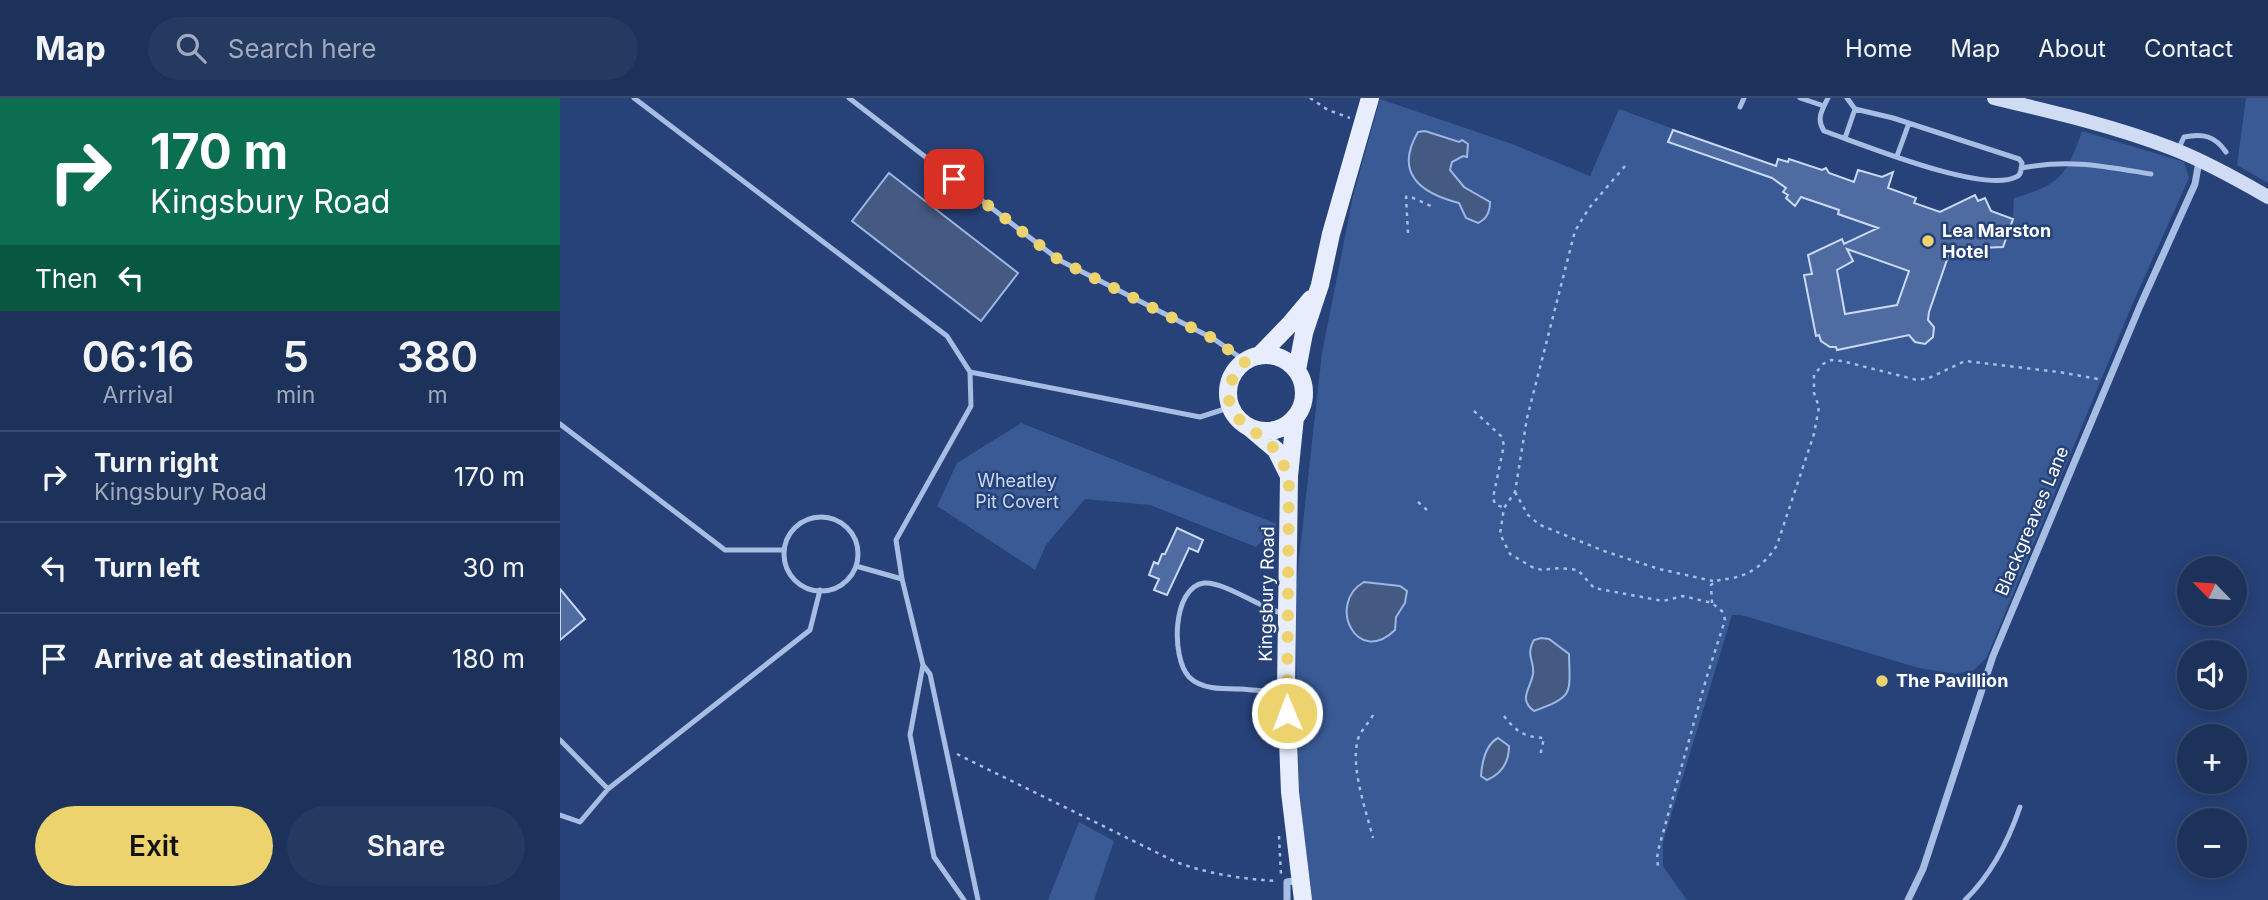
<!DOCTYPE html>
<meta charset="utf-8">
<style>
:root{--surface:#1c325a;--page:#253a60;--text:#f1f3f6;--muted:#a0aabb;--line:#3a4d70;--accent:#ecd36d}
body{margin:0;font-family:Inter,sans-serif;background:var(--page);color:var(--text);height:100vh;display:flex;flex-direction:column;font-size:26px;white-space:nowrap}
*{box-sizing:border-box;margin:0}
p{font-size:23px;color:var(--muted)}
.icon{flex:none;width:38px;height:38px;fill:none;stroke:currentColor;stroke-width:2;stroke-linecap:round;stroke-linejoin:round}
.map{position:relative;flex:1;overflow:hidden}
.side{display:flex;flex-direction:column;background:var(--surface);width:560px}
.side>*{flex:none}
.guide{background:#0b6e4f;color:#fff;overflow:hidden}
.needle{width:46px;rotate:295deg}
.fabs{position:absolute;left:1617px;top:458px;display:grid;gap:14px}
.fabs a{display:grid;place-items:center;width:70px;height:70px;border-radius:50%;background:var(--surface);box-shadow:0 4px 18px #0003,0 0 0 2px var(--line);font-size:35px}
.pin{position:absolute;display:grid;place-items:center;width:60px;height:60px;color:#fff;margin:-30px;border-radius:14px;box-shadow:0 4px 10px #0006}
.me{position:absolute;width:77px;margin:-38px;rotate:359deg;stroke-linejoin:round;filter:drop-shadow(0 0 5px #0008)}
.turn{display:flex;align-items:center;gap:24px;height:147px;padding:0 35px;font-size:32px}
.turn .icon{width:91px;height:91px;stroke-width:2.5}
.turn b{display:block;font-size:49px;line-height:60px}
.then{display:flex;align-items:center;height:66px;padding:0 35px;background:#0003;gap:14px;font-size:26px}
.eta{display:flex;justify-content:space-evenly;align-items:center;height:119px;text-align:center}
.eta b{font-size:42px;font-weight:600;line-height:49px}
.button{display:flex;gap:14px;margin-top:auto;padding:14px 35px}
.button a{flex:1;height:80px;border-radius:42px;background:var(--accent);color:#111;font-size:28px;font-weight:600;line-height:80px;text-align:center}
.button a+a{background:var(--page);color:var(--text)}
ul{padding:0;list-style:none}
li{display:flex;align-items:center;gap:21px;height:91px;padding:0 35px;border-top:2px solid var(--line)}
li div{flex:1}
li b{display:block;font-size:26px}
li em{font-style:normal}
header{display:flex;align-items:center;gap:42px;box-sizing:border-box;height:98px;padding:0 35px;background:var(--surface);border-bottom:2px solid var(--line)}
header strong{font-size:33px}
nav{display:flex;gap:38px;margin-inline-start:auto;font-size:24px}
.search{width:490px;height:63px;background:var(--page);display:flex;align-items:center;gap:18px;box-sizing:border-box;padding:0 24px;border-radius:38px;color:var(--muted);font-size:26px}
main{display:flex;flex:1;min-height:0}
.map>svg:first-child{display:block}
</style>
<header>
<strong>Map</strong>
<div class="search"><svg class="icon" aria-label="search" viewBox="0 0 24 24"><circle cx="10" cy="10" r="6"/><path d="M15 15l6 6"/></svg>Search here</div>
<nav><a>Home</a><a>Map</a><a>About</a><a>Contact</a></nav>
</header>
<main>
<section class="side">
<div class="guide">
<div class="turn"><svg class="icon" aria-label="right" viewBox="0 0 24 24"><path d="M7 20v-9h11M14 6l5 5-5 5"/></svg><div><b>170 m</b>Kingsbury Road</div></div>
<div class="then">Then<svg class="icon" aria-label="left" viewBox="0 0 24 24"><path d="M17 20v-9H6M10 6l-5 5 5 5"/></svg></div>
</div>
<div class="eta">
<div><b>06:16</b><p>Arrival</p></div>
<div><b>5</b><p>min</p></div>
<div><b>380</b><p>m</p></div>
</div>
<ul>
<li><svg class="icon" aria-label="right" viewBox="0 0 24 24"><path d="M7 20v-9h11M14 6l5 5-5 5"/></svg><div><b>Turn right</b><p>Kingsbury Road</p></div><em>170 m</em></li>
<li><svg class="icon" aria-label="left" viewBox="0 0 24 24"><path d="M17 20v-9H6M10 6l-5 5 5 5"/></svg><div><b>Turn left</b></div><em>30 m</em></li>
<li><svg class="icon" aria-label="arrive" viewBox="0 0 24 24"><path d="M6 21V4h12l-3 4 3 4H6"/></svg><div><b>Arrive at destination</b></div><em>180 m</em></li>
</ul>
<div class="button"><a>Exit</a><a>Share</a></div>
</section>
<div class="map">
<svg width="1708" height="802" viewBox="0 0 1708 802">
<rect width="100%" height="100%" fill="#264278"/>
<path fill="#395a95" d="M1686,0h22v85l-31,-18z
M820,1l132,45 78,32 29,-67 156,57 3,-7 9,3 2,-3 33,11 4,-2 3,5 25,9 33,-8 3,6 -5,17 11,-6 20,7 -2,5 36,12 3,-2 -3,-6 25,-12 3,6 7,-3 6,13 22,8 1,-21c46,-13 53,-23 68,-67l102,31 5,16 -57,127 -145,352 -13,13 -18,4 -37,-6 -178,-53h-9l-69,227v24l24,34h-377l-11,-115 -4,-182 3,-35 24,-215 31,-157z
M461,325l256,101 -21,23 -106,-42 -65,-6 -39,46 -11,25 -98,-64 20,-43z
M519,724l35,19 -20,59h-46z"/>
<path fill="#455a82" stroke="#9cb7e4" stroke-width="2" d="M865,33l34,11 3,-2 6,4 -1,13 -4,-1 -11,6 -2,8 14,17 26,15c0,9 -3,17 -12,21l-12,-5 -7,-15c-39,-10 -65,-30 -41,-71z
M329,75l129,100 -37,48 -129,-100z
M804,484l36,4 7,5 -2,12 -9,14 -1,13c-38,37 -69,-26 -31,-48z
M981,540l8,1 20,15c1,41 5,42 -35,57 -16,-12 -4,-21 -1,-37 2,-13 -8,-18 1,-34z
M938,640l11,8c0,16 -8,28 -22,34l-6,-4c1,-14 4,-31 17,-38z"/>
<path fill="#4e6ba2" stroke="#cad9f3" stroke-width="2" fill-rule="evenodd" d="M1113,32l103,36 2,-7 10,3 1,-3 33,11 4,-2 3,5 25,9 4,-12 24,7 11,-5 -5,16 28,10 -2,5 26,9 35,-17 3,6 7,-3 6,13 22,8 -10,28 -50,2 -2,6 -2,-1 -20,58 -1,8 6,7 -1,10 -8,7 -10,-2 -6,-7 -72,15 -1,-3h-6l-9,-6 -2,-6 -3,1 -12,-61 8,-1 -4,-19 34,-16 2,5 34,-16 -40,-14 1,-4 -38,-13 -6,9 -9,-8 2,-3 -5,-3 3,-4 -14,-10 -104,-36zM1287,151l62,22 -12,34 -52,9 -8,-44 16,-9z
M617,430l26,12 -5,12 -9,-4 -22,47 -13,-5 5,-11 -10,-4 5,-13 4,2 4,-10h3z
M0,491l25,30 -25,21z"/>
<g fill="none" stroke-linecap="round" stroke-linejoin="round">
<path stroke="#a8bde3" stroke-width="2.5" stroke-dasharray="3.5 5" stroke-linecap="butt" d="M750,0l18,12 22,8
M1065,68l-36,42 -14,23 -48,187 -12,74 -11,16 -4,26 10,20 22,13 10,3 18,-2 18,2 16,18 69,13 20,-5 29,7 11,9 2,8 -18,56 -48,171 -2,11 1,8
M848,135l-2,-36 3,-1 24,11
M914,313l27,25 3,9 -11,53 2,6 9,4
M955,394l13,23 12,10 64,26 55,18 54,12
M858,404l9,8
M1152,505l-1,-18c7,-7 13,-5 21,-7 19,-3 36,-17 45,-33l37,-111 5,-27 -5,-14v-18l9,-11 8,-4 11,1 75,19 12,-2 36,-17 94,11 39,7
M813,617c-4,8 -12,15 -15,24 -8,28 8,71 15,99
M944,618c12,16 21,21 40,22l-4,18
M397,656l219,108c33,12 66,17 101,19
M719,738l2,39"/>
<path stroke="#a8bde3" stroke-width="5" d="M74,0l313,238 23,36 1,34 -75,134 6,39 21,86 7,9 48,226
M289,0l210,162 155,79 31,22
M1240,0l24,8
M1268,0c-6,12 -12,21 -4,33 38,13 158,63 192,46 6,-2 5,-9 6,-14l-3,-4 -126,-41 -38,-9 -8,-11
M1180,9l4,-9
M1285,40l10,-29
M1619,50l5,-11c19,-4 31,-1 42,15
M1337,58l12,-33
M1461,70c51,-9 81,-2 130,6
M410,274l230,45 31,-10
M0,326l165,126h59
M224 456a37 37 0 1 1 74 0a37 37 0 1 1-74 0Z
M296,468l46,13
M363,567l-13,70 24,122 30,43
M723,591c-12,4 -29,1 -42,0 -17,0 -39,1 -52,-12 -18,-19 -17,-90 15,-94 19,-2 59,26 80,31
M0,642l48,49
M0,717l20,7 28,-33 202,-159 10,-40
M1405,802c27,-26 43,-58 55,-93"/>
<path stroke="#a8bde3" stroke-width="7" d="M727,802v-18l13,-2
M1348,802l15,-31 70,-213 147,-350 55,-122 4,-23"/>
<path stroke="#d0dcf3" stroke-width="14" d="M1434,0c59,14 120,28 177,50 34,13 66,31 97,49"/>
<path stroke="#e7edfc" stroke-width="18" d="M668 295a38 38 0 1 1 76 0a38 38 0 1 1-76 0Z
M699,258l31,-32 21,-25
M737,272l7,-37 16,-48 11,-51 39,-136
M735,319l-6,59 -3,212 4,104 13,108
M690,330l26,22 13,26"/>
</g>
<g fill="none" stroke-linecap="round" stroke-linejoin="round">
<path stroke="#ecd36d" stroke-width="12" stroke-dasharray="0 21.6" d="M394,81l105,81 155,79 31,23c-16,15 -24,39 -6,57 11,12 28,19 37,32 5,8 9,17 13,25l-2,237"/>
</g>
<g fill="#ecd36d" stroke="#264278" stroke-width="2.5">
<circle cx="1368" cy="143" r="7"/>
<circle cx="1322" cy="583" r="7"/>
</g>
<g text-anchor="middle" stroke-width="5" stroke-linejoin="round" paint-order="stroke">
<g font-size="18" font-weight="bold" fill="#fff" stroke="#264278" text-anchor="start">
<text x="1382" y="139">Lea Marston<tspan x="1382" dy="21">Hotel</tspan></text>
<text x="1336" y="589">The Pavillion</text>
</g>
<g font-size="18" fill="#cad9f3" stroke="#264278">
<text x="457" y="389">Wheatley<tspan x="457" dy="21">Pit Covert</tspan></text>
</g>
<g font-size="18" fill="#fff" stroke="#264278">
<text transform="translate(1472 423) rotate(-67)" y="6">Blackgreaves Lane</text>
<text transform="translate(707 496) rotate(-89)" y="6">Kingsbury Road</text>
</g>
</g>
</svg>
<div class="fabs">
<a><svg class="needle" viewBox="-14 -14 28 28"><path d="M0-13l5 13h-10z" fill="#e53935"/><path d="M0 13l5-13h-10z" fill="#a0aabb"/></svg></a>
<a><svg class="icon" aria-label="sound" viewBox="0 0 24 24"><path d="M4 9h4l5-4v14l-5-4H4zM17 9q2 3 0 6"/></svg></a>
<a>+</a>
<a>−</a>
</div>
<div class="pin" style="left:394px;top:81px;background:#d93025"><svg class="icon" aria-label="arrive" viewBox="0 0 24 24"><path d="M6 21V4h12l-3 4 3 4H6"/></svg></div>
<svg class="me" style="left:727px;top:615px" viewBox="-20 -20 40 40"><circle r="17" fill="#ecd36d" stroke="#fff" stroke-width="3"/><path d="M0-11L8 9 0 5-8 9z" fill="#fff"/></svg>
</div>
</main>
